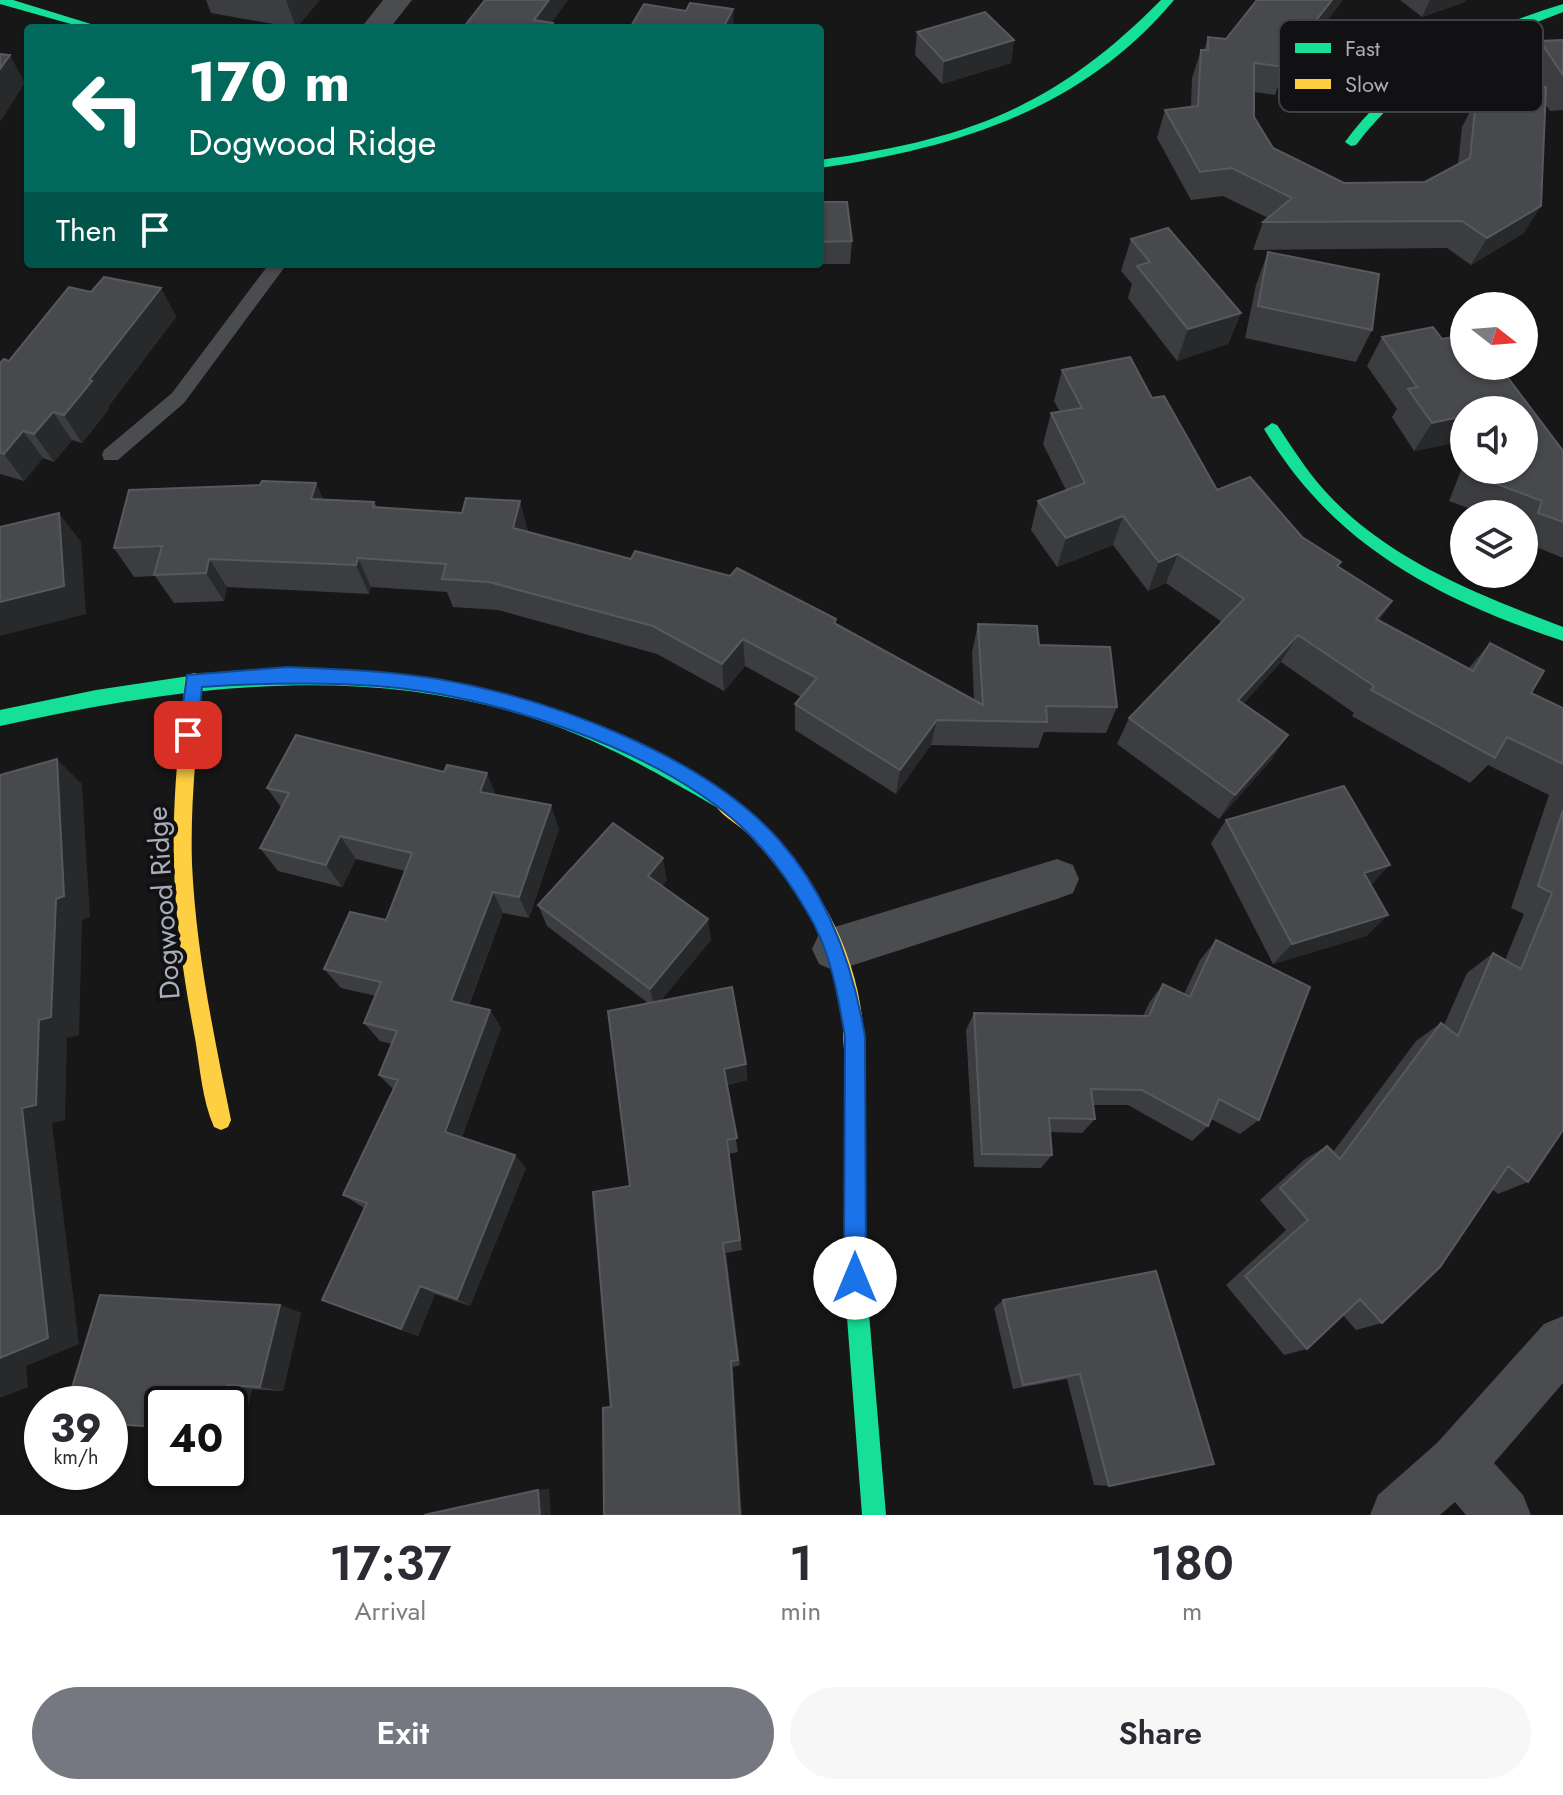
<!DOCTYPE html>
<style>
:root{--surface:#fff;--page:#f7f7f7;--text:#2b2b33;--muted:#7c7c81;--accent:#757880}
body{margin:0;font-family:Jost,sans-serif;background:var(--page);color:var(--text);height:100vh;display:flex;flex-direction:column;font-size:30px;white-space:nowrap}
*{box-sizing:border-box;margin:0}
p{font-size:26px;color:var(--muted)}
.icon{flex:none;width:44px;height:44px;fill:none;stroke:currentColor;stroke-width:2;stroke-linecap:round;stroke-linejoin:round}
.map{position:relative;height:1515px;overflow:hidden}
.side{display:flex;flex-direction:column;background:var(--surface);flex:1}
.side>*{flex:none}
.hud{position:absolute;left:24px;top:24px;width:800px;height:244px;border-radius:8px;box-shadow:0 2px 6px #0004;background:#00695c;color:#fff;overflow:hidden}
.needle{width:52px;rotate:107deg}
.controls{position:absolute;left:1450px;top:292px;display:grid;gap:16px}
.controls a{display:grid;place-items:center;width:88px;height:88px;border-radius:50%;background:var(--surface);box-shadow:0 2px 6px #0004;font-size:40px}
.speed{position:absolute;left:24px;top:1386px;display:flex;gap:16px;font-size:40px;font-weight:700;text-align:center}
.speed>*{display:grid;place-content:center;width:104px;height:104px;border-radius:50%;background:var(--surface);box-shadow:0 2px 6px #0004;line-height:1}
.speed small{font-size:20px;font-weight:400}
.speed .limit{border:4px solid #111;border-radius:12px;background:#fff;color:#111}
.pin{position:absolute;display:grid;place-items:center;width:68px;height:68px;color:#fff;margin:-34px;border-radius:16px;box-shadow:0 4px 12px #0006}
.me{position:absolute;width:88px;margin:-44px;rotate:0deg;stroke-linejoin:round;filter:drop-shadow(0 0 6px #0008)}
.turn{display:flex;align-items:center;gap:28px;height:168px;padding:0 32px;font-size:36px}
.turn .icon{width:104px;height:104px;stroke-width:2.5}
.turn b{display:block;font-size:56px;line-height:68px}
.then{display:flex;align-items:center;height:76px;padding:0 32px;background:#0003;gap:16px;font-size:30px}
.eta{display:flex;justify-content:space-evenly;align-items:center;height:136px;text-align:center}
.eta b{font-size:48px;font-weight:600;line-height:56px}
.action{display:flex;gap:16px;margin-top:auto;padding:16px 32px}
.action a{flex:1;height:92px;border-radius:48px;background:var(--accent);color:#fff;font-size:32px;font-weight:600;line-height:92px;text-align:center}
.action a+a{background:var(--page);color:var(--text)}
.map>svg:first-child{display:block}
</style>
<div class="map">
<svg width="1563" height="1515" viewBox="0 0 1563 1515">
<rect width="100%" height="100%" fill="#171717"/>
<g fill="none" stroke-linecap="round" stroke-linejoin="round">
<path fill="#4b4c50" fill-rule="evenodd" d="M269,264h18l-103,139 -66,57h-14l-2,-5 2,-5 68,-57z"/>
<path fill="#4b4c50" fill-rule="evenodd" d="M383,0h29l-22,28h-29z
M1057,859l16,6 6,14 -6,14 -16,6 -222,72 -16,-7 -7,-15 7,-15 16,-7z
M1563,1316v67l-69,80 29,32 8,20h-65l-11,-13 -15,13h-70l8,-20 59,-52 107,-119z"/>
<path fill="#16e098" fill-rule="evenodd" d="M0,0h13l91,28h-19l-85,-24z
M1161,0h13c-92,110 -218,148 -354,168v-8c148,-21 234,-52 341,-160z
M1563,4v8c-89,35 -146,54 -207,133l-5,1 -6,-4c52,-72 134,-113 218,-138z
M1272,423l5,2c15,22 29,45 47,65 63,70 153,104 239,137v14c-125,-42 -230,-95 -299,-212z
M281,669l91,3 89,13 87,23 94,38 86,49 3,6 -3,6 -6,2 -6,-2c-55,-32 -109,-63 -169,-84 -178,-63 -367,-37 -547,3v-16l96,-20 93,-14z
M855,1047l7,3 3,7 1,221 20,237h-24l-18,-237 1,-221 3,-7z"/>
<path fill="#ffcf43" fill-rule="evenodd" d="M194,673l6,2 3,5c-6,61 -13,123 -11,184 4,87 22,172 39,256l-3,7 -7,3 -7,-3c-12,-27 -14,-60 -19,-89 -11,-58 -20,-117 -21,-175 -2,-62 5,-122 11,-183l3,-5z
M722,793c16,6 32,22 43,34 52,53 93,126 98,201 1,12 4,25 -1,36l-7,3 -7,-3c-6,-13 -4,-28 -5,-42 -4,-36 -16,-73 -33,-105 -17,-31 -37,-57 -62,-83 -11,-11 -29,-19 -35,-33l3,-6z"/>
</g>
<path fill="#3c3d40" d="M206,0h114l-24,28 -85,-15z
M1343,0l-54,70 -5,-1 -9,26 -21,-3v25l19,31 71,35 81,-1 33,-18 4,-37 14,-27 8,1 11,-23 37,6 -8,-12 16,-31 23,-1v70l-13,1 -5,-7 -21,129 -53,32 -24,-17 -194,2 10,-28 5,-4 -45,-22 -32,4 -34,-62 8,-28 26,-3 1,-29 9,-28h3l4,-13 18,2z
M1400,0h66l-1,2 -43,15z
M917,32l97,8 -3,23 -69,21 -27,-29z
M820,202l32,39 -2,23h-39h9z
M1131,239l110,74 -13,31 -51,17 -49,-63 4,-14 -11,-13z
M1268,252l104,78 -16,32 -111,-24 11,-53z
M161,288l15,29 -68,90 1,2 -27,34 -10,-3 -18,22 -11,-4 -19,23 -24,-7v-111l9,-2 82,-69z
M1433,327l9,12 22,-4v31h35l64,85v107l-39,-16v-28h-40l-35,-13 15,-38v7h60v-60h-60v31l-50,10 -22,-34 5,-8 -30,-43 15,-29z
M1062,370l90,28 65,92 85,47 39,25 -3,4 54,35 -13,20 89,48 22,-26 41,50 32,15v422l-35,52 -30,12 -6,-5 -110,134 -26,7 -13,-15 -36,34 -23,6 -58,-70 60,-55 -26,-30 45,-41 22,-13 6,6 83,-111 25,-18 3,2 23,-52 26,-20 12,7 19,-46 -13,-6 38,-113 -61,-30 -18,18 -118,-67 2,-3 -73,-51 -38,42 45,31 -17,25 -52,59 -102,-75 12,-26 93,-96 -56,-39 -18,8 -35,-46 -56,22 -26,-37 7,-29 28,-11 -23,-46 8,-31 9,-1 -6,-11z
M260,485l64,14 50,3 3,5 85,6 58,-12 8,31 308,87v5l138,77 -2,-49 6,-28 61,21 78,62 -11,26 -62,-1 -6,16 -107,-3 -35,49 -101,-64v-26l6,-7 -56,-31 -21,25 -67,-37 -159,-44 -45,-3 -6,-15 -76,-5 -2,7 -142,-7 -3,14 -50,2 -19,-27 -21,1 -20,-29z
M267,788l229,7 63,34 -30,89 -26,-5 -34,92 21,5 11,18 -39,109 64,31 -56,138 -35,-12 -17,42 -96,-36 42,-92 -21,-13 50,-106 -14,-14 13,-31 -12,-3 -16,-18 12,-27 -35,-8 -17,-19 62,-49 19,-49 -49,-12 -14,28 -64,-16 -18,-23 21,-41z
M1226,820l145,65 17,30 -22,21 -93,28 -62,-121z
M667,880l-5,6 49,54 -51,61 86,63 1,16 -20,5 11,67 -9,2 13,96 -16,3 14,112 -129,42 19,-221 18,-183 -101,-77 -9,-21z
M1216,940l43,180 -19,14 -29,-15 -3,7 -16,15 -64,-36h-35l2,14 -13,14 -32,-1 2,23 -11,13 -67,-1 -8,-137 8,-17 169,3 6,-13 14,-19 21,10 16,-34z
M1156,1271l-47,215 -15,-1 -27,-106 -54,10 -19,-81 9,-8z
M280,1305l21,8 -18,78 -31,-2 -10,43h-12v-28h-68v24l-52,-4v-20z"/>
<path fill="#28292a" d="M286,0h34l-24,28z
M549,0h19l-20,28 -14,-8z
M1332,0h11l-54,70 10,-28z
M1430,0h36l-1,2 -43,15z
M733,9l1,19h-11z
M1014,40l-3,23 -69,21 2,-23z
M10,55l15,28 -25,39v-53z
M1541,206l-17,27 -53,32 16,-27z
M161,288l15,29 -68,90 1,2 -27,34 -18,-28 25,-35z
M1241,313l-13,31 -51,17 11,-32z
M53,412l19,28 -18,22 -20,-28z
M1464,416v25l-50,10 18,-28z
M23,431l20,27 -19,23 -20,-27z
M316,483l14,30 -19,-14z
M520,501l8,30 -6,26 -9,-29z
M59,513l22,29 5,72 -86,22v-34z
M1123,516l-10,29 -56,22 9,-29z
M1178,554l-12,29 -18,8 11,-29z
M358,558l13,29 -2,7 -13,-29z
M209,559l18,28 -3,14 -18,-28z
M1392,601l-19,28 3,-10z
M1298,635l-17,27 -58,64 15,-26z
M743,639l2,27 -21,25 -2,-27z
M937,720l-6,25 -35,49 4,-24z
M1288,735l-17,25 -52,59 16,-24z
M57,759l25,25 8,133 -8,3 -3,115 -12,3 -2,82 -13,3 27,221 -53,22 2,21 -28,11v-40l22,-250 17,-88z
M487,773l10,25 -17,-6z
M551,805l8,24 -30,89 -10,-21z
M340,836l16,23 -14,28 -16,-22z
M663,858l4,22 -14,17 -5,-21z
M1390,865l-21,22 -5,-14z
M493,892l10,21 -40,106 -12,-18z
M1388,915l-22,21 -93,28 19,-20z
M708,919l3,21 -56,68 -5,-19z
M490,1010l11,18 -42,118 -14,-14z
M746,1064l1,16 -20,5 -3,-16z
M515,1155l11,13 -56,138 -13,-7z
M723,1243l3,10 14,112 -2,-5z
M420,1286l15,8 -17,42 -17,-7z
M280,1305l21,8 -18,78 -23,-4z
M731,1361l2,5 9,149h-2z
M228,1385l24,4 -10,43 -12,-1v-27h-6z
M549,1489l2,26h-11l-2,-25z"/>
<path fill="#48494d" stroke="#57595e" stroke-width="2" d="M485,0h64l-15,20 19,3 -4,5h-86z
M1257,0h75l-33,42 -15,-5 1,30 -31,-4v54l19,31 71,35 81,-1 45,-24 6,-58 18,3 1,-25 51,9 -5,119 -54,32 -25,-17 -199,1 29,-24 -60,-30 -32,4 -35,-62 33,-4 3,-56h7v-13l18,2z
M690,3l43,6 -10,19h-93l14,-24 42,7z
M985,12l29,28 -70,21 -27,-29z
M1563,40v35l-23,-34z
M0,54l10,1 -10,14z
M820,202h27l5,39 -32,1z
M1168,228l73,85 -53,16 -51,-63 13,-4 -19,-23z
M1268,252l111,22 -7,56 -114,-24z
M104,277l57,11 -72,92 3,1 -28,34 -11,-3 -19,22 -11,-3 -19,23 -4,-1v-90l4,-4 5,2 60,-74 22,5z
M1433,327l9,12 22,-4v31h35l64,85v71l-25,-9 4,-12 -75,-28 2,-3h55v-60h-60v6l-32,7 -24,-34 9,-2 -35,-50z
M1130,357l22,41 12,-2 53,94 33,-13 52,60 39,25 -4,4 55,35 -16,18 97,52 17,-28 54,28 -13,22 32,15v56l-56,-27 -12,21 -124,-68 3,-4 -76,-51 -60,65 50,35 -53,60 -106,-77 115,-119 -66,-45 -19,8 -36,-46 -57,22 -28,-37 47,-18 -34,-70 31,-5 -20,-38z
M262,481l54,2 -5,16 63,3 -1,5 89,6 4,-15 54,3 -7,27 118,31 4,-8 95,25 7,-8 99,51 -2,4 149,82 -5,-81 59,2 2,19 71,2 7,60 -71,-1 1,16 -110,-2 -37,50 -105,-66 22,-26 -74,-39 -21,25 -69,-38 -164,-44 -47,-3 4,-15 -88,-6 -2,7 -147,-6 -3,14 -52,2 8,-29 -48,2 15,-58 131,-5z
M59,513l5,73 -64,16v-75z
M296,735l148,37 3,-7 40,8 -7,19 71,13 -32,92 -26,-5 -42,109 39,9 -45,122 70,23 -58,144 -37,-13 -19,43 -79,-29 45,-97 -24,-8 55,-115 -19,-5 18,-44 -33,-8 17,-41 -57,-13 26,-57 36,8 26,-67 -72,-17 -14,29 -66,-17 29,-55 -22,-5z
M57,759l7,137 -8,3 -5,118 -12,3 -3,85 -14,3 26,230 -48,20v-583z
M1344,786l46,79 -26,8 24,42 -96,29 -66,-124z
M1563,810v320l-35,52 -20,-16 -68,101 -58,56 -22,-24 -53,50 -62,-73 63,-56 -28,-32 47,-42 13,13 101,-136 17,13 35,-83 28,16 31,-76 -14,-7z
M613,823l50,35 -15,18 60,43 -58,70 -112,-84z
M1216,940l94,47 -51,133 -40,-21 -11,27 -66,-36 -51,-1 4,30 -46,-1 3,37 -70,-1 -8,-141 175,3 14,-32 27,13z
M732,987l14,77 -22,5 13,69 -10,2 13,100 -17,3 15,117 -7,1 9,154h-136l-1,-107 8,-1 -18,-215 37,-6 -22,-175z
M1156,1271l58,193 -105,22 -29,-112 -57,11 -20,-85z
M100,1295l180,10 -20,82 -32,-2 -4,19h-62v23l-52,-3v-20h-43z
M538,1490l2,25h-116z"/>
<path fill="#1a73e8" stroke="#114b97" stroke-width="2" d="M287,667c51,2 101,4 151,12 110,19 266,76 341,161 49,55 74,125 86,197l1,241 -3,8 -8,3 -8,-3 -3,-8 1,-241c-7,-43 -15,-89 -39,-127 -17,-29 -38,-58 -62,-81 -85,-80 -252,-135 -367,-143 -59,-4 -116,-3 -175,1l-5,48 -2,5h-13l-3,-5 8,-60z"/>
<g text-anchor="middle" stroke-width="8" stroke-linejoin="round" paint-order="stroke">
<g font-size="28" fill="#a8adb8" stroke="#111113">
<text transform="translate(163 903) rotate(-94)" y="10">Dogwood Ridge</text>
</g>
</g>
<rect x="1279" y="20" width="264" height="92" rx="12" fill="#111113" stroke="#3e4045" stroke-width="2"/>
<rect x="1295" y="43" width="36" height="10" fill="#16e098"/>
<rect x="1295" y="79" width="36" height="10" fill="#ffcf43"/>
<g font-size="22" fill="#a8adb8">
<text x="1345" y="56">Fast</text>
<text x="1345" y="92">Slow</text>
</g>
</svg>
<div class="controls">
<a><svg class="needle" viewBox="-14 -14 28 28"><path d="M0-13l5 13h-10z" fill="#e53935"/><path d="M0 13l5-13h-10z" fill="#7c7c81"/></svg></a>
<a><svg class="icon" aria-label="sound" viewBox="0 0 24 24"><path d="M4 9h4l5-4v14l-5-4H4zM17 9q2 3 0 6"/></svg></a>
<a><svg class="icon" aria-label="layers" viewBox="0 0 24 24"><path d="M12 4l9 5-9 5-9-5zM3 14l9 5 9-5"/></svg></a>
</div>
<div class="speed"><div>39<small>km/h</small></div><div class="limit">40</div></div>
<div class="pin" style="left:188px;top:735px;background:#d93025"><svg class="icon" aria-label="arrive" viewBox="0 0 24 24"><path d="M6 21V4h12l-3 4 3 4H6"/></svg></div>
<svg class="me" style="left:855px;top:1278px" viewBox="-20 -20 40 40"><circle r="19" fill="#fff"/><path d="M0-13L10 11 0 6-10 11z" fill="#1a73e8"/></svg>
<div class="hud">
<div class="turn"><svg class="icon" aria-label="left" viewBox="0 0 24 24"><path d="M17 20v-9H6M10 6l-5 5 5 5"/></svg><div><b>170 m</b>Dogwood Ridge</div></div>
<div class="then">Then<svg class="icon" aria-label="arrive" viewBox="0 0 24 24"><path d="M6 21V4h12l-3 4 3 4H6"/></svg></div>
</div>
</div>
<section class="side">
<div class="eta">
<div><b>17:37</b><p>Arrival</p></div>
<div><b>1</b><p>min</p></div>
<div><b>180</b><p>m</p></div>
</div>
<div class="action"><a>Exit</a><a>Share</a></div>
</section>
